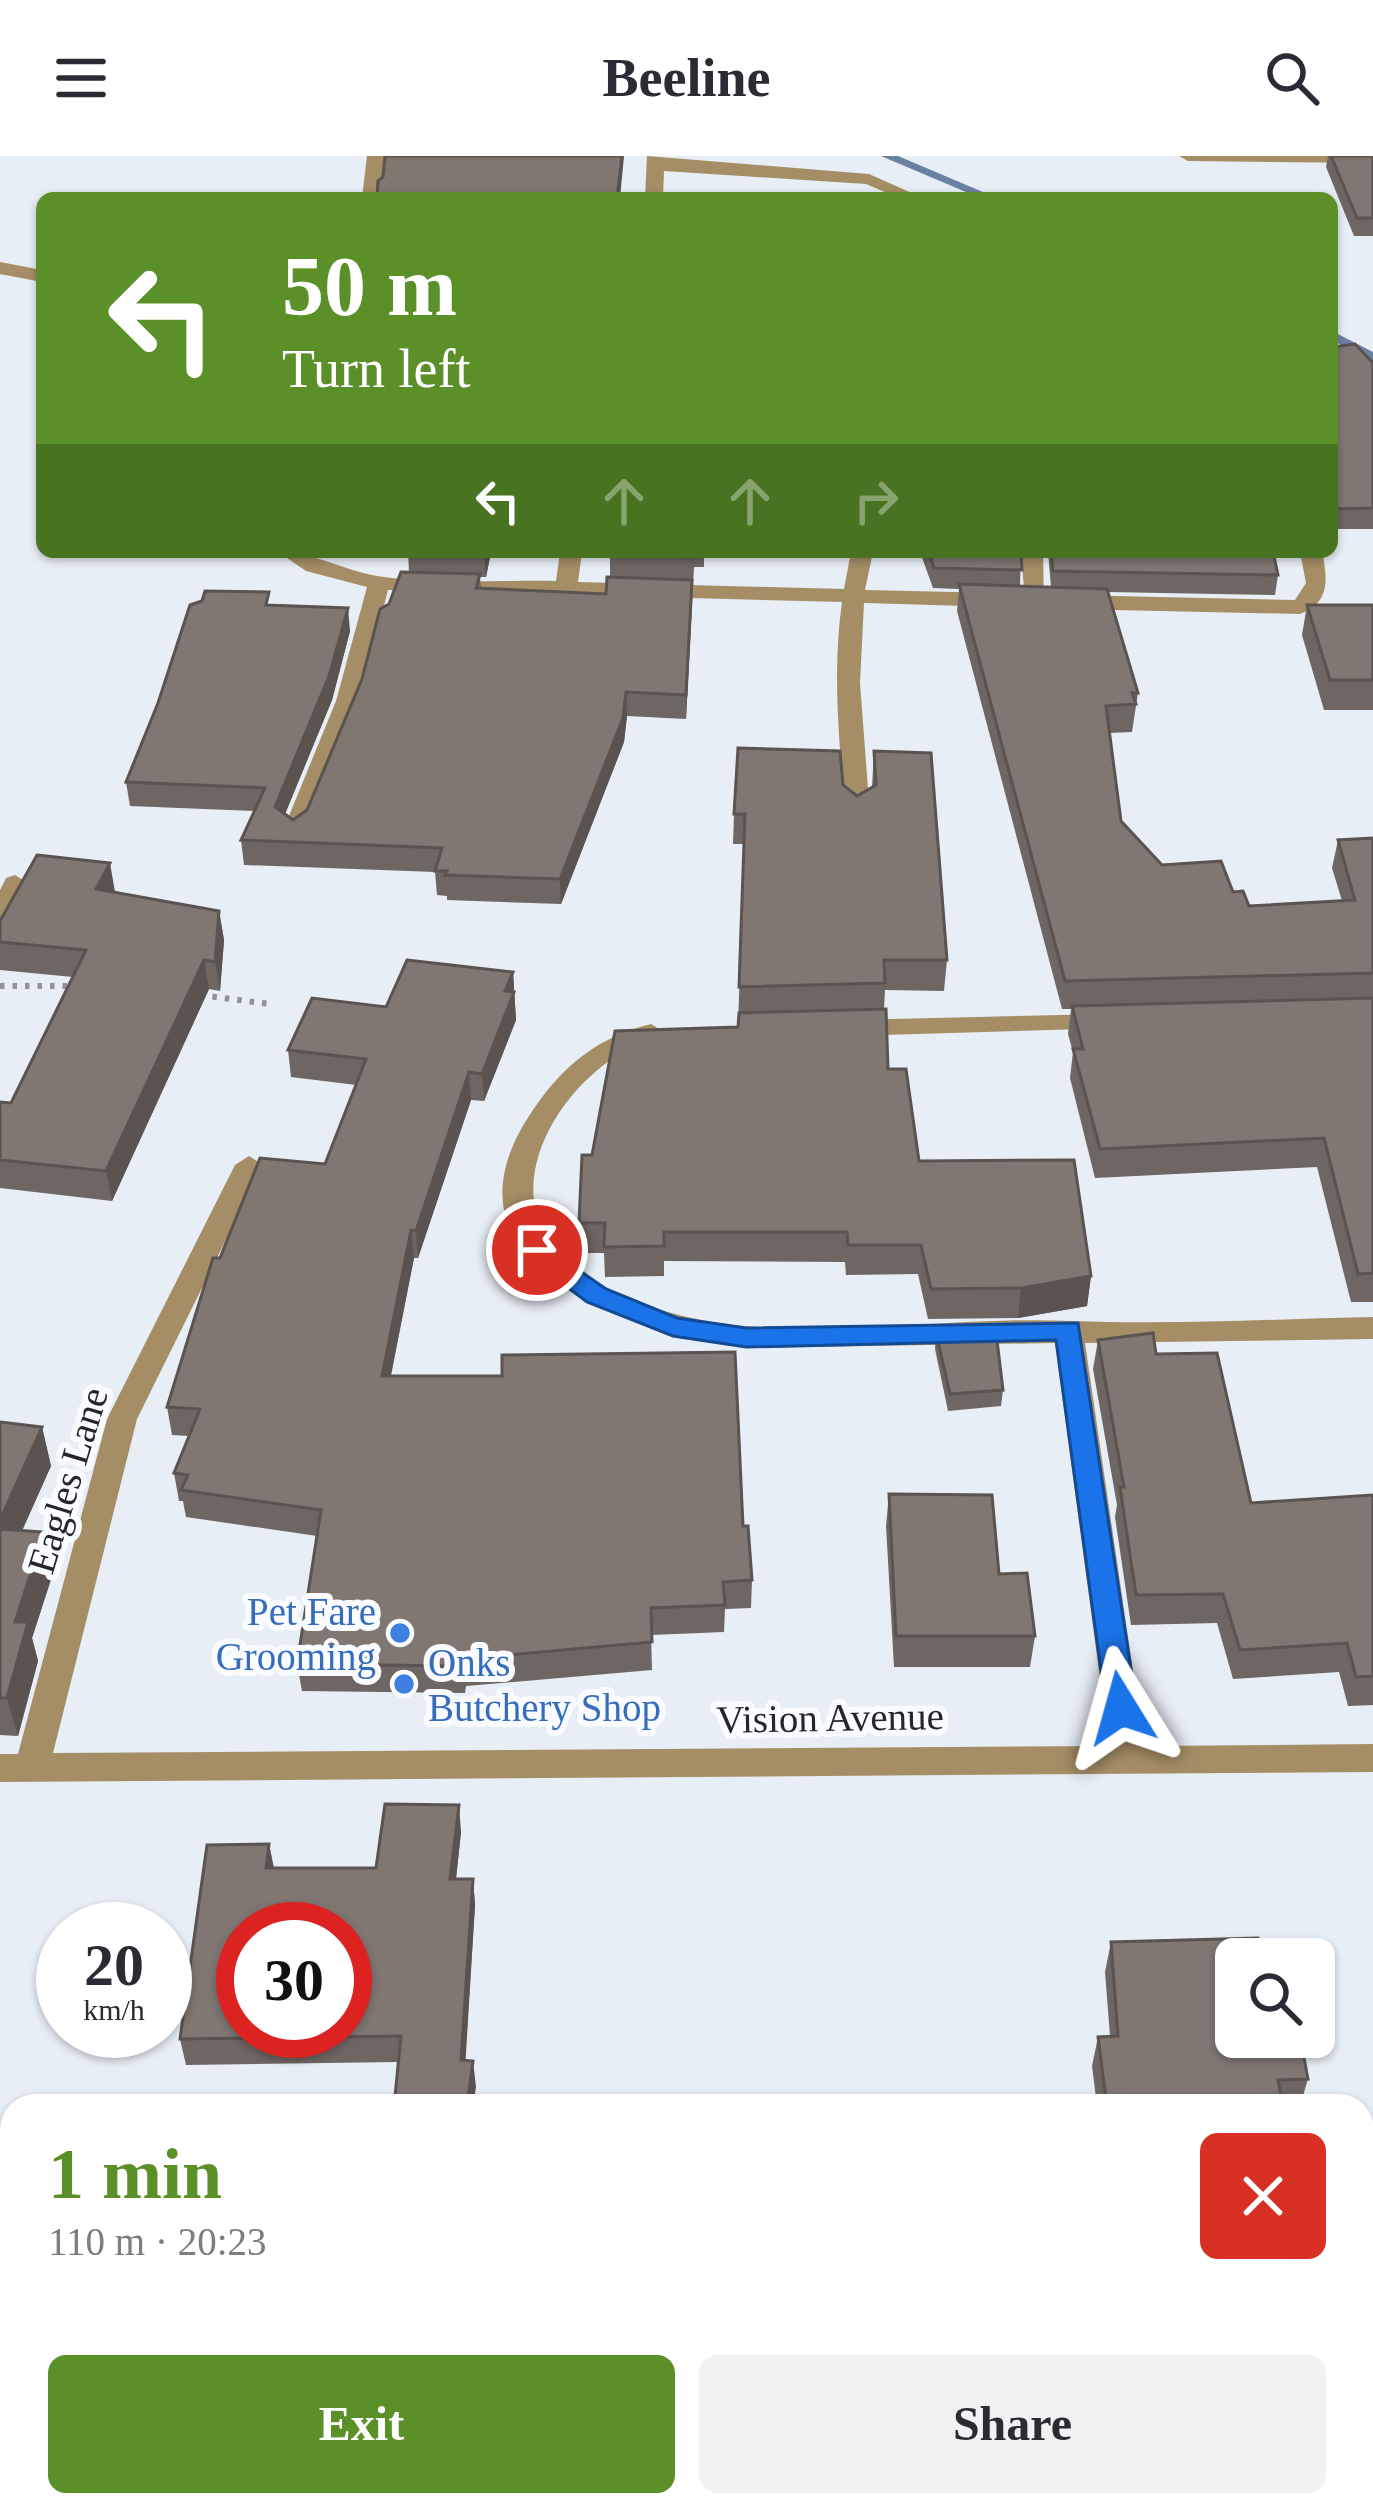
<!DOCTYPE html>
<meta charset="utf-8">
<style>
:root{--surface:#fff;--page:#f2f2f3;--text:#2b2b33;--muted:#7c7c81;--accent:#5b9029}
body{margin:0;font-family:"Times New Roman",serif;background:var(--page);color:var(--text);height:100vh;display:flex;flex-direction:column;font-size:45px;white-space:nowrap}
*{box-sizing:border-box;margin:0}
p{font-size:39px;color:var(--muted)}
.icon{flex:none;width:66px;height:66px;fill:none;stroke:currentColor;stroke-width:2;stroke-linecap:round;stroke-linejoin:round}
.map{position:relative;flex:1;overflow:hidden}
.sheet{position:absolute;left:0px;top:1938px;width:1374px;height:423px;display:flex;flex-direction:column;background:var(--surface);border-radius:36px 36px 0 0;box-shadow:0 3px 9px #0004}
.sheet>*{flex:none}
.guide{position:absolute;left:36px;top:36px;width:1302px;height:366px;border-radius:18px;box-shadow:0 3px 9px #0004;background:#5b9029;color:#fff;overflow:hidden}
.tools{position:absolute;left:1215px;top:1782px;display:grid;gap:24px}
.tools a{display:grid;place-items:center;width:120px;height:120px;border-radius:18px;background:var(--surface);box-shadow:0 3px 9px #0004;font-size:60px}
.speed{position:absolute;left:36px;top:1746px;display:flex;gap:24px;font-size:60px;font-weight:700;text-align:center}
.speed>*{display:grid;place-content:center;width:156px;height:156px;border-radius:50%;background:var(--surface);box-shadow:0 3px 9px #0004;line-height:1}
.speed small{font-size:30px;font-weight:400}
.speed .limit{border:18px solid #d22;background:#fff;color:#111}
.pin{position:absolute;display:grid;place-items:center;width:102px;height:102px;color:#fff;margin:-51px;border:6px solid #fff;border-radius:50%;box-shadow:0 3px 12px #0007}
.me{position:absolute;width:132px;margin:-66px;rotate:352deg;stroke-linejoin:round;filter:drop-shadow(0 0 9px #0008)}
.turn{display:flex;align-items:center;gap:42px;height:252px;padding:0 48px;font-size:54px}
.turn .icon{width:156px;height:156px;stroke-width:2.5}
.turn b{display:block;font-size:84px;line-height:102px}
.lanes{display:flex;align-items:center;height:114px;padding:0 48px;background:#0003;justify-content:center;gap:60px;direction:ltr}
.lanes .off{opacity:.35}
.round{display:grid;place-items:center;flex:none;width:126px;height:126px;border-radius:18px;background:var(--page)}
.head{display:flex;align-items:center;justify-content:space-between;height:204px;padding:0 48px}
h1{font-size:72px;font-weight:700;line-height:90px;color:var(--accent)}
.cta{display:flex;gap:24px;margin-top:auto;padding:24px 48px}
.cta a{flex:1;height:138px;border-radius:18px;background:var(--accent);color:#fff;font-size:48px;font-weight:700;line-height:138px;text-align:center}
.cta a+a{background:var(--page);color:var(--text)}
header{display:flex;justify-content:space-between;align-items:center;height:156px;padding:0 48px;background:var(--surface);font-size:54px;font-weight:700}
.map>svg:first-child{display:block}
</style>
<header><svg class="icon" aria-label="menu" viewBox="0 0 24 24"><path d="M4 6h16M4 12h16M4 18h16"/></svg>Beeline<svg class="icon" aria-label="search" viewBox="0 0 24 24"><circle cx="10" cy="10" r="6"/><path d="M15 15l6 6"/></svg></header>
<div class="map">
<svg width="1373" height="2359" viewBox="0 0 1373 2359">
<rect width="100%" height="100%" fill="#e8eef6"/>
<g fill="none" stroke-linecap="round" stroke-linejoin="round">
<path fill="#6b81a3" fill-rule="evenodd" d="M881,0h17l99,42h-17z
M1332,175l41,21v10l-41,-22z"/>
<path stroke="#8f9399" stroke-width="6" stroke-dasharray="4.5 8" stroke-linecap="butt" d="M0,830h77
M200,839l70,9"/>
<path fill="#a58e66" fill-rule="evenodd" d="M367,0h18l-5,42h-18z
M647,0l222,18 54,24h-24l-33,-14 -202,-13 -1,27h-18z
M1179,0h194v7l-185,-2z
M0,106l42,8v12l-42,-8z
M278,396c35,0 65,18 99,24 57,9 121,4 179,5l4,-29h22l-4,30 266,7 7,-37h22l-8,38 134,3 11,7 -11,7 -135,-4 -4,80 10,132 -12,7 -12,-7c-7,-71 -14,-142 -4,-213l-454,-12 -28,111 -54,132 -12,7 -12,-7 54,-132 31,-114 -61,-16z
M1021,396h22l1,54 -8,2 -11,-7z
M1300,396h22c6,27 8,51 -22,62l-230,-5 -11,-7 11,-7 225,5 11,-17z
M15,719l13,8 -15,45 -13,8v-46l6,-12z
M1107,858l9,2 4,6 -4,6 -267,8 -13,-8 13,-8z
M651,868l13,8c-10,11 -26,11 -40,19 -38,23 -71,60 -85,103 -37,118 115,164 205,172 108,10 220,-10 328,-5 100,4 201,-2 301,-4v22l-288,4 59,403 229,-2v28l-1373,10v-28h18l89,-335 128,-254 14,-9 14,9 -126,254 -84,334 1056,-7 -54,-403 -309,5c-120,-19 -323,-82 -211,-241 31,-44 64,-70 116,-83z
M0,2047h12v38h-12z
M968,2349h42l1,10h-42z"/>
</g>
<path fill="#6e6663" d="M1328,0h45v80h-19l-28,-69z
M1332,191l41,16v166h-41z
M408,396h83l-5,25h-6l1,12 125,5 4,-17v-25h132v4l-38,-1v12h-10l-8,152 -59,-3 -3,26 -63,162 -114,-4v-4l-10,-1 -2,-23 -191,-7 -3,-25 13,-29 -124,-5 -4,-24 145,-177 79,26 -18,69 -47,114 8,6 14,-10 55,-131 27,-75 20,-32z
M920,396h101l-1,34 31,1 -3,-35h225l5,23 -3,20 -167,-3 30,101 -6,39 -23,1 12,88 41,44 71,27 16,14 93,-5 -10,-33 6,-28 35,-2v464h-22l-34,-135 -222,11 -25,-100 3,-26 -5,-18 3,-25h-9l-105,-398 2,-22 -26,-1z
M1307,449h66v105h-49l-22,-75z
M874,595l73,209 -3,31 -59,-1 -1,19 4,60 31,92 172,115 -4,30 -69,12 -90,1 -10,-45 -72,1 -1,-13 -181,-1v15l-59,1 -1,-24h-24l-1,-30 13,-68 146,-128 6,-183h-11l1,-30 109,-29 14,11 15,-9z
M115,736l104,19 5,29 -4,51 -11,-2 -97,212 -112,-13v-86l11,1 62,-126 -73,-7v-49z
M513,816l3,48 -32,81 -13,-1 -53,158h-4l-23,118 352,150 9,54 -1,28 -26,1 -1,23 -73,3 1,35 -186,16 -1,7 -163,-2 -5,-27 20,-128 -131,-19 -3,-16h-4l-5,-28 15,-37 -17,-1 -5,-28 53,-149 105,-94 31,-79 -65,-8 -3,-27 98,-43z
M936,1177l67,57 -2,16 -53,5 -13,-62z
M1098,1184l58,14 95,149 122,-8v210l-25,1 -9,-34 -106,7 -16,-56 -86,2 -16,-108 2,-12 -24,-136z
M0,1266l42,5 9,39 -29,64 32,40 -22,68 6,23 -20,75 -18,-1z
M889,1338l110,80 36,62 -5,31h-136l-8,-141z
M461,1676l-5,47h17l2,26 -10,155 11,27 -78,-25 -212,3 -6,-26 89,-195 5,24h102z
M1111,1786l125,17 72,120 -8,27h-203l-5,-40 6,-29 12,-1 -5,-64z"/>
<path fill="#5a5350" d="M622,0h2l-4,42h-3z
M484,396h7l-5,25z
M692,424v23l-6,116v-24z
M348,452l2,23 -18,69 -54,131 -3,-24z
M626,536l1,24 -3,26 -63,162 -1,-25z
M110,707l5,29 -19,-3z
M219,755l5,29 -4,51 -5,-29z
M204,804l5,29 -97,212 -6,-30z
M513,816l3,48 -32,81 -2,-27 23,-83z
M469,916l2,28 -53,158 -2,-27z
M411,1074l3,28 -29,145 -3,-27z
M1091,1120l-4,30 -69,12 3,-30z
M42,1271l9,39 -45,101 -6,-23v-24z
M44,1376l10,38 -22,68 6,23 -20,75 -11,-38 8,-76z
M459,1649l2,27 -8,74 -3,-27z
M269,1688l5,26 -8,-2z
M473,1723l2,26 -11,181 -3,-26z
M473,1905l3,26 -3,19h-6z"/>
<path fill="#807773" stroke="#5a5350" stroke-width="3" fill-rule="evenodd" d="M385,0h237l-5,42h-240l1,-17 5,-4z
M1331,0h42v62h-16z
M1355,188l18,19v145l-41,1v-162z
M610,396h84l-1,5 -84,-3z
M929,396h92l1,18 -88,-2z
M1051,396h222l5,23 -225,-4z
M401,416l79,2 -4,14 130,6 1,-17 85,3 -6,115 -60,-3 -3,26 -63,161 -115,-4 2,-4h-12l7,-23 -201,-8 24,-52 -139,-6 32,-79 32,-98 12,-4 3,-10 64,1 -3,13 82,3 -19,68 -54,131 18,13 14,-10 55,-131 18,-70 9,-5z
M959,428l148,5 31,104h-6l4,11 -30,2 15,115 41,44 59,-4 12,31 10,-1 6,15 106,-6 -17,-60 35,-2v135l-308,8z
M1307,449h66v75h-43z
M738,592l102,3 3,34 14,11 19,-11 -2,-34 57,2 16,207h-63l1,23 -146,4 6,-173h-11z
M37,699l73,8 -14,26 123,22 -4,51 -11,-2 -98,211 -106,-11v-58l11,1 75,-153 -86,-8v-21z
M407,804l106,12 -8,19 9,1 -32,82 -13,-2 -53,159 -5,-1 -29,146h120v-21l233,-3 8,174h5l4,54 -29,2 2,23 -74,3 1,34 -188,17 -1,7 -166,-2 24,-154 -140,-20 7,-15 -14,-2 26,-64 -33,-2 46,-149h7l40,-100 65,6 41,-105 -78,-9 24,-52 74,9z
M1373,842v275l-15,1 -34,-136 -224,11 -27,-100h10l-11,-43z
M886,853l2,60h18l13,92 155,-1 17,116 -70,12 -90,1 -10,-44h-73l-1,-13h-183v14l-60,1 1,-24h-26l3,-68h10l23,-124 123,-4 1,-14z
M996,1176l7,58 -53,4 -14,-61z
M1153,1177l3,21 61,-1 34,150 122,-8v181l-17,1 -9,-34 -107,7 -17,-56 -87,1 -16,-108h4l-26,-147z
M0,1266l42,5 -42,93z
M889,1338l103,1 7,79 28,-1 8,63h-139z
M0,1373l44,3 -29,90h13l-21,76h-7z
M385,1648l74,1 -9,74h23l-12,181 12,1 -6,45h-73l7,-70 -221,3 27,-194 62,-1 -3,24h110zM243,1773h102v102h-102z
M1258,1782l4,21h-26v78h64l8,42 -30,1 5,26h-176l-9,-69 20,-1 -7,-94z"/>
<path fill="#1a73e8" stroke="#114b97" stroke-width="3" d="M537,1085l69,48 71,29 69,10 332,-5 59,385 -5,9 -11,4 -11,-4 -4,-9 -50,-368 -310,7 -73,-11 -86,-34 -60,-45 -4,-7z"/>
<g fill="#3f7fe0" stroke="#f9fbfe" stroke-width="4.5">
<circle cx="400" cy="1477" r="12"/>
<circle cx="404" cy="1528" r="12"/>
</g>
<g text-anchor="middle" stroke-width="12" stroke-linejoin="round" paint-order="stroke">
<g font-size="39" fill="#24262a" stroke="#f9fbfe">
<text transform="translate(67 1324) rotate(-73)" y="14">Eagles Lane</text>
<text transform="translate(830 1561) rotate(-1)" y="14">Vision Avenue</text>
</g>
<g font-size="39" fill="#366cbe" stroke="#f9fbfe" text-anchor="end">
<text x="376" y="1469">Pet Fare<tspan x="376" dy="45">Grooming</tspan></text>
<text x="428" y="1520" text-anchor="start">Onks<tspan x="428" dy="45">Butchery Shop</tspan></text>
</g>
</g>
</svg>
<div class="tools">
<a><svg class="icon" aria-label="search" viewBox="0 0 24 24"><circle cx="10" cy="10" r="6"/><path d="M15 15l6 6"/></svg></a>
</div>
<div class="speed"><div>20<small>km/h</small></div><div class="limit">30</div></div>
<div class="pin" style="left:537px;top:1094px;background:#d93025"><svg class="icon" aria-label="arrive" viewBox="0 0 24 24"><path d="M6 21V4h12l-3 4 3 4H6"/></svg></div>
<svg class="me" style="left:1121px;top:1552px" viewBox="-20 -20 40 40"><path d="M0-17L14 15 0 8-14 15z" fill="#1a73e8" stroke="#fff" stroke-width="4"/></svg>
<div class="guide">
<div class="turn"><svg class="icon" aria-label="left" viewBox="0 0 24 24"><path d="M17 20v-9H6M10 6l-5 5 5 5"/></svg><div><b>50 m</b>Turn left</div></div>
<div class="lanes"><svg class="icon" aria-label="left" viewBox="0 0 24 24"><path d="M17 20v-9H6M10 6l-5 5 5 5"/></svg><svg class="icon off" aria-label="ahead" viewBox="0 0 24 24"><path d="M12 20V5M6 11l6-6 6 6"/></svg><svg class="icon off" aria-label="ahead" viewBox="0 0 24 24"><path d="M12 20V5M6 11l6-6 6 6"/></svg><svg class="icon off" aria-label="right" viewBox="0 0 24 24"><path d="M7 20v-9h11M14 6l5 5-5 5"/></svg></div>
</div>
<section class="sheet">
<div class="head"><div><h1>1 min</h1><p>110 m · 20:23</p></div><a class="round" style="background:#d93025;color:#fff"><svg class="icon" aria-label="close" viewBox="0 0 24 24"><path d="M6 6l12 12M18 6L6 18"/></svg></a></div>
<div class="cta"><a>Exit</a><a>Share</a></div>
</section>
</div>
